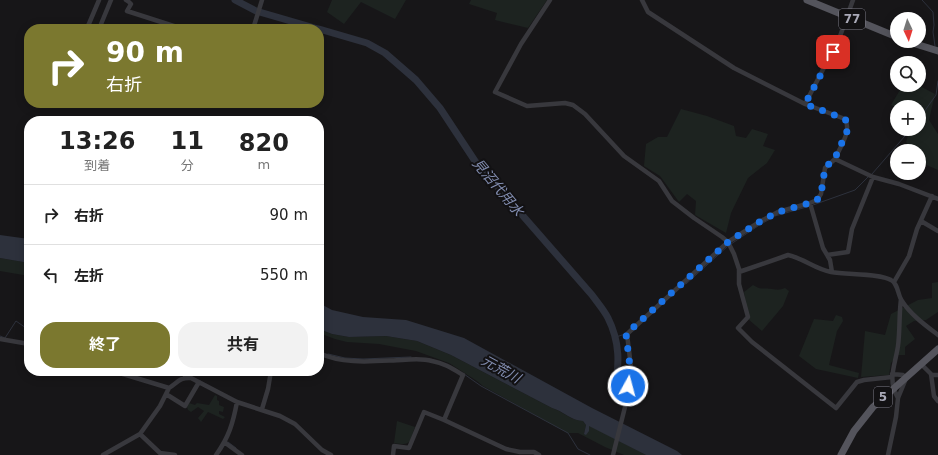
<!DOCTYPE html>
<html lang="ja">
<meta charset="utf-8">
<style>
:root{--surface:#fff;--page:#f2f2f2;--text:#222;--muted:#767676;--line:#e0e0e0;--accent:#7b782f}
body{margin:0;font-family:"DejaVu Sans","Noto Sans JP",sans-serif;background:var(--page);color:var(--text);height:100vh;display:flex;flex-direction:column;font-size:15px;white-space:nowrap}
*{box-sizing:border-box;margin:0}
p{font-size:13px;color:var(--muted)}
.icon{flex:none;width:22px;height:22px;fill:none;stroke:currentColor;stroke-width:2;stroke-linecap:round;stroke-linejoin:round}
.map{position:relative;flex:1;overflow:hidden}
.drawer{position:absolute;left:24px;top:116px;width:300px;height:260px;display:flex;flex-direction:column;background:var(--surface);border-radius:16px;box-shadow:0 2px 10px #0003}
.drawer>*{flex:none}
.hud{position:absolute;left:24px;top:24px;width:300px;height:84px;border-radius:16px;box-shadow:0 2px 10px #0003;background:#7b782f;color:#fff;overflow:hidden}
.needle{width:26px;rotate:176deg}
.tools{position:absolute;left:890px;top:12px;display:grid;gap:8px}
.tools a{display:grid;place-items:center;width:36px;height:36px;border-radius:50%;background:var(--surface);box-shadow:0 2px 10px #0003;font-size:20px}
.pin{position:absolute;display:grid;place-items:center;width:34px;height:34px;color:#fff;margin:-17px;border-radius:8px;box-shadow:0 2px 6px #0006}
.me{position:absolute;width:44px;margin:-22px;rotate:7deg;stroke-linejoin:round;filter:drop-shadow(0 0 3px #0008)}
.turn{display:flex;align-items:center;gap:14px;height:84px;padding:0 16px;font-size:18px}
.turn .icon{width:52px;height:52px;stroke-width:2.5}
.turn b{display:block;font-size:28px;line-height:34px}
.eta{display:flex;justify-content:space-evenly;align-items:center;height:68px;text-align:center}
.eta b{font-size:24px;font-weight:700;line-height:28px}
.button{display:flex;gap:8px;margin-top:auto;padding:8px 16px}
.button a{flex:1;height:46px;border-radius:16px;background:var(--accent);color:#fff;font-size:16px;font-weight:700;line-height:46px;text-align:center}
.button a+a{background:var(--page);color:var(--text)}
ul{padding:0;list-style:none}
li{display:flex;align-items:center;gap:12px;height:60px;padding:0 16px;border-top:1px solid var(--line)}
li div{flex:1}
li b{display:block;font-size:15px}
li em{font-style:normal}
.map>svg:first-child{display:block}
</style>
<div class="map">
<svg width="938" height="455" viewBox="0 0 938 455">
<rect width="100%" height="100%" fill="#171618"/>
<path fill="#1d2320" d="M332,0h74l-11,19 -34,-17 -17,22 -17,-12z
M471,0h76l-19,28 -33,-8 2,-7 -28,-9z
M903,85h15l17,9 -6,26 9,14v36c-12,-6 -19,-5 -19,-19h-6l-7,-9 4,-13h9v-22h-22v1l-6,-3z
M681,109l26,7 27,10 2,10 10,2 6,-9 16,5 -5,12 12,4 -8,13 -19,15 -17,35 -5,20 -31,-18 1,-14 -9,-7 -8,8 -19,-26 -16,-10 2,-22 12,-7h9z
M0,258l29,5v13l-29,-5z
M938,282v30l-12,8 -12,1 -8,5 9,13 -10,8v8h-7l-7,8 -2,12 -28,2 4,-46 20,4 6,-21 27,-14 14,-2v-15z
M753,285c10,6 10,2 19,4 6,1 8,1 13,-1l4,3 -6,15 -21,25 -14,-12 -4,-27z
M836,315l6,2 1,4 -6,10 -8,34 30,8 -1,5 -42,-9 -17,-13 15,-37 19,2z
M319,329l13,5 17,3 37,-1 31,5 34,14 101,53c10,3 20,13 31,13l3,4 -2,9 5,-5v-4l57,30h-22l-19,-8 -27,-14h-11l-84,-47 -6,-5 -28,-18 -33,-12 -37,-7 -32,-2 -12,-3 -16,-6z
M215,395l2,1v4l2,1v4l5,2 -1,5 -4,-1v3l6,3 -2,2 -15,-7 -7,10 -3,-4 6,-7 -6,-4 -7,5 -3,-2 -1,-3 2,-4 6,2 2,-2 12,2z
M397,421l18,6c-6,16 -3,19 -21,16z"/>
<path fill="#2d313c" d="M0,235l29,4v24l-29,-5z
M319,303l13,7 31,7 43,3 58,18 128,70 85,43 5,4h-36l-57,-29v5l-3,4 -2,-1 2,-9 -3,-4c-11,0 -20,-10 -31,-13l-101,-53 -34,-14 -31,-5 -37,1 -17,-3 -13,-5z"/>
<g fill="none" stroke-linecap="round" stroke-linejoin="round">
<path stroke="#2d313c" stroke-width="1" d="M922,0l11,12 1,13 -1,7 2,14
M919,119l17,-24 2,-14
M872,174l39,-45
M813,205l42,-15 13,-13
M775,216l35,-10
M761,224l11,-6
M731,244l27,-18
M686,284l42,-38
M0,336l5,2 11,-17 10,7 3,-1
M616,337l9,-3
M328,354l17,4 18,1 48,-2
M464,374l17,12 87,47 10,16 12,6
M228,442l8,6"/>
<path stroke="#2d313c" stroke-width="4" d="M475,161l117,134c5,7 12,15 16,23 12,24 12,47 6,73"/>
<path stroke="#2d313c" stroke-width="7" d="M235,0l21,11 62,18
M319,29l48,14 18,10 31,27 24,28 35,53 117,134c5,7 12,15 16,23 12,24 12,47 6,73"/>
<path stroke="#38383d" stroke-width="4.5" d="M126,0l3,2 2,2 -4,7 56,18
M550,0l-29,44 -26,48 32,14 38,-3 8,2 12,9 39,42 35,25 13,20 22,17 28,19 6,5 6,12 5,15v15l9,33 -10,11 14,14 84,66 21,-26 7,-2 28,-3
M642,0l6,12 86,56 71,36 40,15c7,12 -5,28 -10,40l38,18 26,7 39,15
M96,29l-8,-3 11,-26
M99,29l12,-29
M253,29l9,-29
M805,104l34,-65 14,-39
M810,203l13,45 7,12 2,12
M921,221l17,10
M827,255l21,-3 4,-23 21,-52
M739,272l49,-17c15,3 27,14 43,17 15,3 48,1 60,8 7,3 7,16 11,21 9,14 23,24 36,34
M894,282l15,-26 8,-27 15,-33
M0,339l29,5
M319,353c25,12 56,8 83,7 10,-1 20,-2 30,1 12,2 21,8 31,14l-19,45
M921,364l10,10 3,22 4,5
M113,371l56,17c9,-6 11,-11 22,-10l46,24 43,14 15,8 27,26 9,5
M931,375h7
M185,378v-7
M166,394l19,12 14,-24
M898,398c-11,-19 -3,-32 0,-52 2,-15 1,-32 3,-47
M262,409l6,-20 3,-18
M140,434l20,19 15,2
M224,442l18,13
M103,455l37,-21 20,-28 9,-18
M216,455c13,-18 17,-32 21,-53
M393,455l1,-9 15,2 15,-36 20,8 62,29 14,3h14l5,3
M613,455l13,-52 5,-36 -4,-33 101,-92 33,-21 17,-9 32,-9 7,-3 4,-6 4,-26 10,-9
M888,455l8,-38 2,-19 7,-17v-4l-2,-2 -11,-1"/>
<path stroke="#54545c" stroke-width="7" d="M807,0l90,37
M906,41l32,10
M841,455l13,-24 19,-24 65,-58"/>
</g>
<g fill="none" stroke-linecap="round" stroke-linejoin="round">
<path stroke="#1a73e8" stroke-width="7" stroke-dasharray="0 12.6" d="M628,386l2,-19 -4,-33 102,-92 33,-21 17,-9 32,-9 7,-3 4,-6 4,-26 10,-10 13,-29v-5l-3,-5 -40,-15 28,-52"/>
</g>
<g text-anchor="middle" stroke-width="4" stroke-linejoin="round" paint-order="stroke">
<g fill="#121113" stroke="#7c7b86" stroke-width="1">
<rect x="839" y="9" width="26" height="20" rx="3"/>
<rect x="874" y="387" width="18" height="20" rx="3"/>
</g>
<g font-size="12" font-weight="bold" fill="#a9a9b7">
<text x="852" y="23">77</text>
<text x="883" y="401">5</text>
</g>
<g font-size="14" font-style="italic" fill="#828db0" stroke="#121113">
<text transform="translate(498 187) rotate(50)" y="5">見沼代用水</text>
<text transform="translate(501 369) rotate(29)" y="5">元荒川</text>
</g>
</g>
</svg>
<div class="tools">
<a><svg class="needle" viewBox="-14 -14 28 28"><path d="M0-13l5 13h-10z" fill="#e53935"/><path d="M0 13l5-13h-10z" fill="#767676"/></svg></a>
<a><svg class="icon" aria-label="search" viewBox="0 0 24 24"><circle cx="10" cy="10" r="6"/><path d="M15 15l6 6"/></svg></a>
<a>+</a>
<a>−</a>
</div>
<div class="pin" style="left:833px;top:52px;background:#d93025"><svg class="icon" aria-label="arrive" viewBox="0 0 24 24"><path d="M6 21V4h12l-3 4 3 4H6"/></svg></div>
<svg class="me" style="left:628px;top:386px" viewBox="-20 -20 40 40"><circle r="17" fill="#1a73e8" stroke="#fff" stroke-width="3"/><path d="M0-11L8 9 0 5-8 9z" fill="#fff"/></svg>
<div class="hud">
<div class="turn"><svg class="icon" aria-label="right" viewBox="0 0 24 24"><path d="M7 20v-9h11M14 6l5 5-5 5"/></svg><div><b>90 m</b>右折</div></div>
</div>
<section class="drawer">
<div class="eta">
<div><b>13:26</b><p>到着</p></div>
<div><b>11</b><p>分</p></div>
<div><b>820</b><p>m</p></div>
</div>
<ul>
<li><svg class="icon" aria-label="right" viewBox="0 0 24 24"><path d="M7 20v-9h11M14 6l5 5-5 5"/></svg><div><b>右折</b></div><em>90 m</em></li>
<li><svg class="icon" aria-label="left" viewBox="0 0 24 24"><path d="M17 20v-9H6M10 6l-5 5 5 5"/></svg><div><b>左折</b></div><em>550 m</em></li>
</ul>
<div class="button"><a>終了</a><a>共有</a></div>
</section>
</div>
